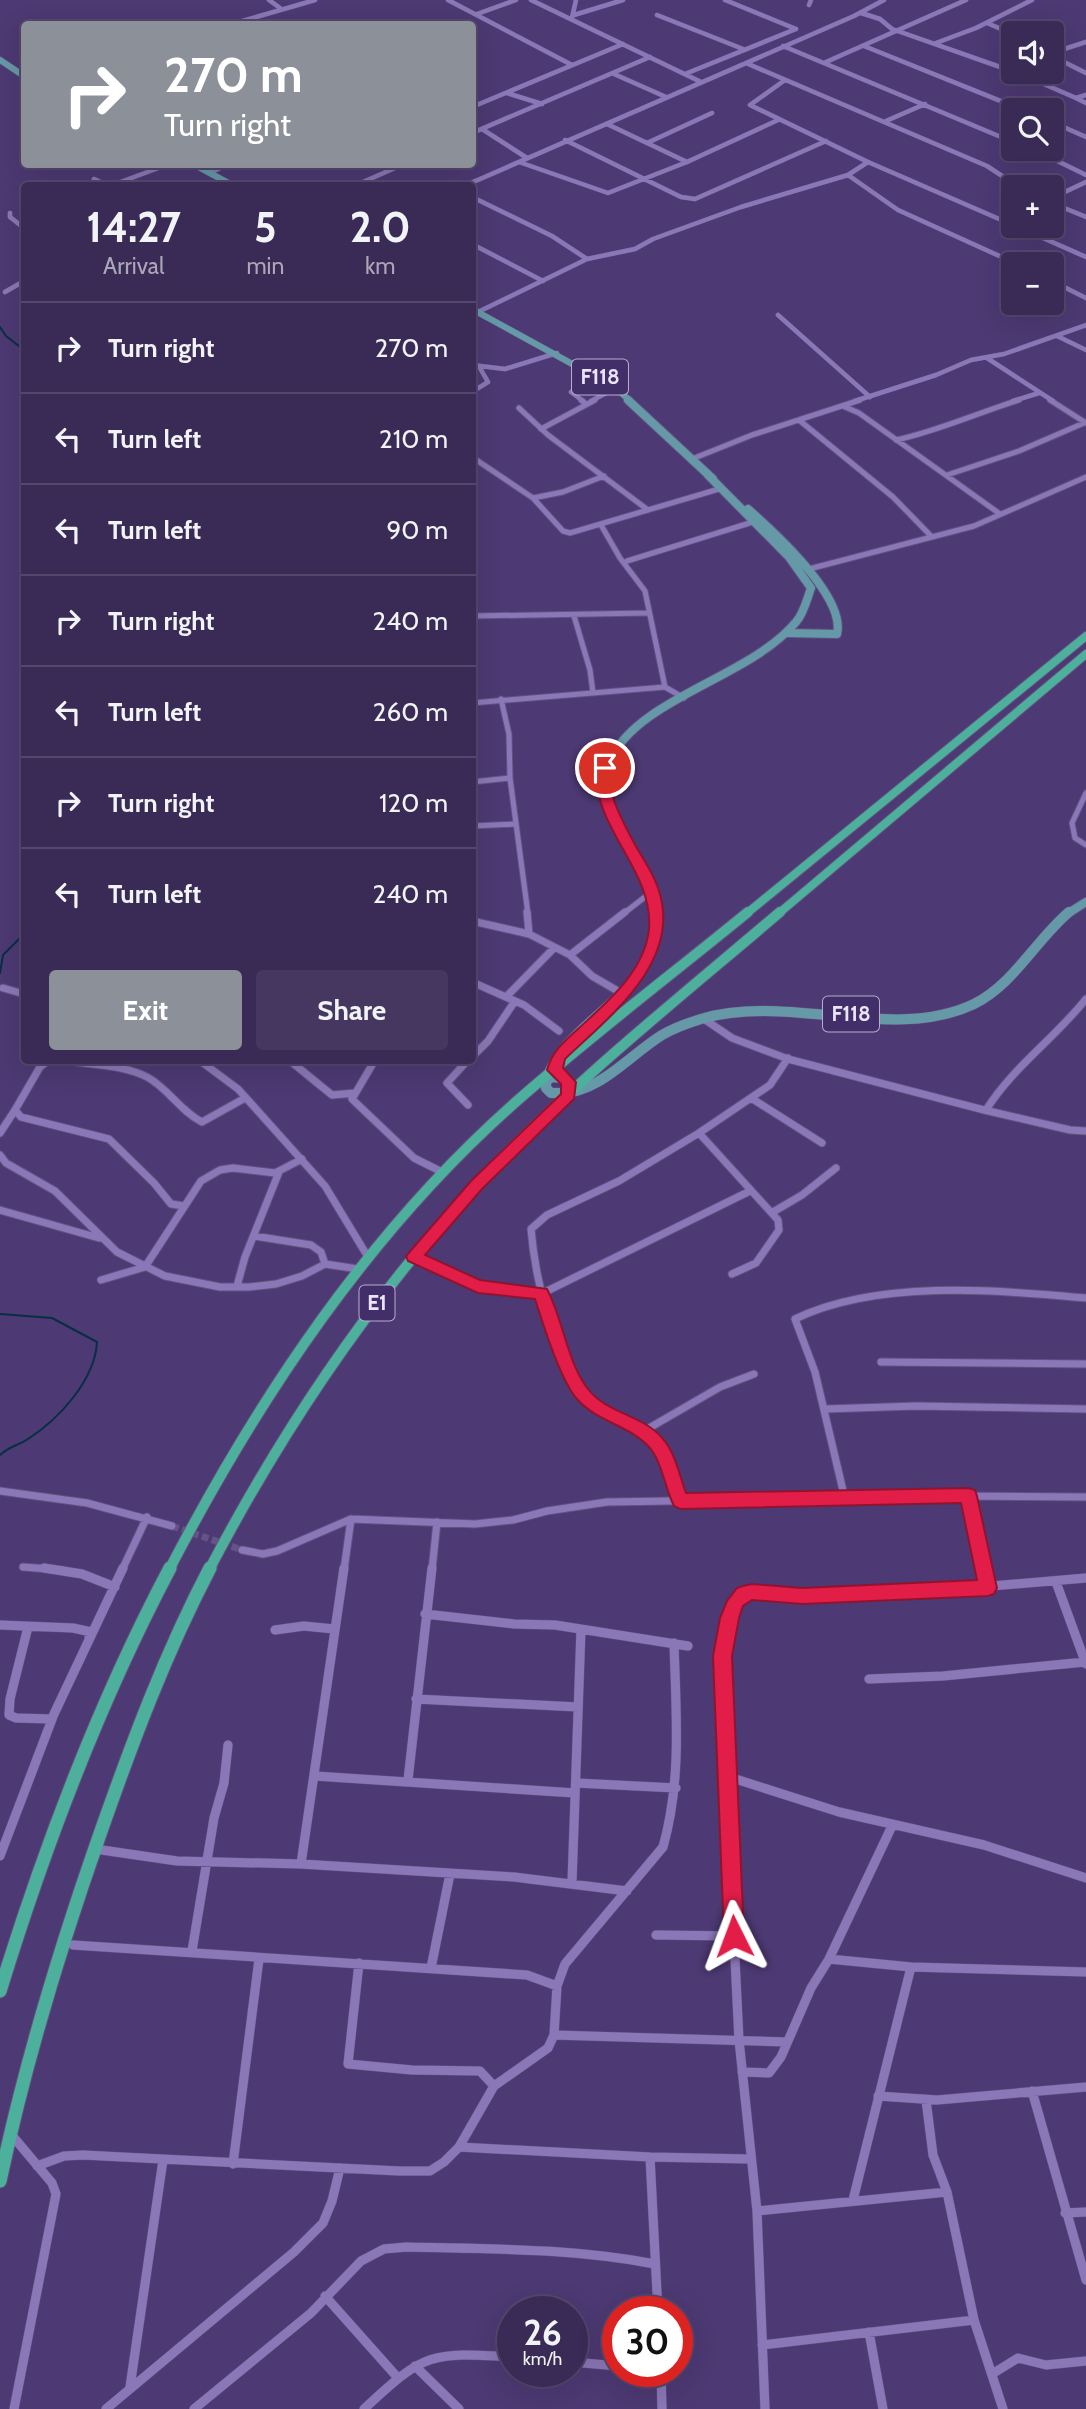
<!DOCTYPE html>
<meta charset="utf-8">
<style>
:root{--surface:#3a2b56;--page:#453760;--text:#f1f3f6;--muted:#aba7b9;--line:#54476c;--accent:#8c9099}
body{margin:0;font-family:Cabin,sans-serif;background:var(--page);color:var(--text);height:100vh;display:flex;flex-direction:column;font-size:26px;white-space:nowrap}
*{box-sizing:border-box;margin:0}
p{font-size:23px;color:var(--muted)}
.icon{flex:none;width:38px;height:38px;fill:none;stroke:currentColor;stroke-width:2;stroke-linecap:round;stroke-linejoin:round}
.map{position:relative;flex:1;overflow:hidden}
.panel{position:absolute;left:21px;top:182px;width:455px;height:882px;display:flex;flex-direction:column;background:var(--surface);border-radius:7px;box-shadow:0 7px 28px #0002,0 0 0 2px var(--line)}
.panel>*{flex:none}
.guide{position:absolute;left:21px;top:21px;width:455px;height:147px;border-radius:7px;box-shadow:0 7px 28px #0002,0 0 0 2px var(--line);background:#8c9099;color:#fff;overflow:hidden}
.controls{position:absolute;left:1001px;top:21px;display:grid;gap:14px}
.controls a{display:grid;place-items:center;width:63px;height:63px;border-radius:7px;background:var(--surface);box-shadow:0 7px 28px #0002,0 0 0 2px var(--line);font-size:35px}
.speed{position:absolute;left:497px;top:2296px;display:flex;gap:14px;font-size:35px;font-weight:700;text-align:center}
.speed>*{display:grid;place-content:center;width:91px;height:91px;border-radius:50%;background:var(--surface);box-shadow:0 7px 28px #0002,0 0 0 2px var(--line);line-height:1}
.speed small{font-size:18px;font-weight:400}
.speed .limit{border:10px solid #d22;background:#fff;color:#111}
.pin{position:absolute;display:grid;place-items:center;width:60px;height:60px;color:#fff;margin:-30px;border:4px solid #fff;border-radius:50%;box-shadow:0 2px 7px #0007}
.me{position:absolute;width:77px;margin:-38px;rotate:357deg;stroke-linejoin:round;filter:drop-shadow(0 0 5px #0008)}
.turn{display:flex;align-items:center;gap:24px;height:147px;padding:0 28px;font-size:32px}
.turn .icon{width:91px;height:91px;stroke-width:2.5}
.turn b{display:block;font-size:49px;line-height:60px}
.eta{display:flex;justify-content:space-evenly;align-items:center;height:119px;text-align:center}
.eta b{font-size:42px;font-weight:800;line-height:49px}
.cta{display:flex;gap:14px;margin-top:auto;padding:14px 28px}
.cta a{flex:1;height:80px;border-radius:7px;background:var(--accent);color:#fff;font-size:28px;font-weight:800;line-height:80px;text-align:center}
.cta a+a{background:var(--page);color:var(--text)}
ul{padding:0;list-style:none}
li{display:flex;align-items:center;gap:21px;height:91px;padding:0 28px;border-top:2px solid var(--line)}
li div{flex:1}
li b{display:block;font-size:26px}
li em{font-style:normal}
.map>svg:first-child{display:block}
</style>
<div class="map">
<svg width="1086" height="2409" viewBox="0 0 1086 2409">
<rect width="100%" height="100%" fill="#4d3973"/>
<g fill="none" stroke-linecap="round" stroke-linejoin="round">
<path stroke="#072f44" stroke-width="2" d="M0,327l6,9 18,14
M0,973l3,-18 21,-21
M0,1314l52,4 45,24c-2,38 -38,77 -69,97 -10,7 -17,6 -28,16"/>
<path stroke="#655387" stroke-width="7" stroke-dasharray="7 3.5" stroke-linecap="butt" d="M172,1526l70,24"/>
<g stroke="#635180" stroke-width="5">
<path id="minor-far3" d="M269,0l11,8
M448,0l124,65
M531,0l170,82
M725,0l71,29
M809,5l2,-5
M861,13l19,6 12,10 131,46 53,23
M477,14l39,-14
M574,15l49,-15
M657,15l86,34
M572,18l4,-18
M987,23l26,11
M232,24l83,-24
M936,43l40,-15 56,-28
M783,46l230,96
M864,46l159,64
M1052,53l34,-11
M1052,56l34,17
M826,62l140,-62
M746,63l241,103 32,21
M614,74l52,23
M685,74l111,-45
M785,80l-35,25 118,57 145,63
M507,93l35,11
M1086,95l-10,3 10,5
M472,107l151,-63
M886,121l39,-17
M1052,122l34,15
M607,124l80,38
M482,129l45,29
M472,133l178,-76
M565,140l116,57 14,2 131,-58
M647,143l65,-30
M1033,149l53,26
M519,162l89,31 79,-31 91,-42
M210,173l18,-9
M848,175l50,35 119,54
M94,179l15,7
M110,186l59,-22
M354,186l50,-22
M464,186l390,-170 30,-16
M472,197l80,39 35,23
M1052,198l34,-16
M1052,203l34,14
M10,213v4l14,11
M1016,226l70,31
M472,244l71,37
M1052,281l34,17
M5,292l19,-11
M478,312l109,-53 48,-10 18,-10 88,-32 107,-32 20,-13
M778,315l92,82
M1057,336l29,14
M987,358l66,43
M472,365l33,4 52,-16
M472,392l16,-10 -8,-14
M583,401l-12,-9 27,-16
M591,401l25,-13
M855,401l81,-26 35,-15 33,-6 82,-29
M1013,401l26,-8"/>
</g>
<g stroke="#635180" stroke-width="7">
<path id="minor-far2" d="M581,400l5,4
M1050,400l36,23
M843,406l16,7 141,101
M519,408l29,27 100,75
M799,420l94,77 39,40
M541,429l54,-29
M896,440c42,-9 81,-27 123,-40
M472,457l61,41 30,33 7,2 149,-44
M692,459l60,-24 108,-35
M947,475l72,-24 65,-28
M533,498l30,-6 41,-16
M601,525l19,33 25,33 20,96
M627,561l126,-39
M809,569l165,-43 112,-49
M472,616l175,-3
M574,616l16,54 3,23
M501,699l8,35 1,44 18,136
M472,703l193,-16 19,11
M472,782l38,-4
M1086,793l-14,30 3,15 11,7
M472,826l44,-2
M623,914l27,-21"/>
</g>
<g stroke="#635180" stroke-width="9">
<path id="minor-far1" d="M527,912l2,22
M472,921l57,13 41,21 22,21 31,18
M570,955l55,-43
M472,982l52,23 35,26
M3,988l21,6
M506,997l48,-49
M704,1019l28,19 56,21 196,51 86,20 16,1
M472,1057l16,-16 27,-40
M49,1060l-9,7 -25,43 6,7 88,22 45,44 17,21 13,2
M66,1060c26,6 56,4 81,17 21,11 33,34 55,45l43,-24
M199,1060l39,29 87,97 43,71
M289,1060l43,35 23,-2
M375,1060l-23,39 62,59 30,15
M468,1060l-21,23 21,22
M751,1098l71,45
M986,1110c27,-43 69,-72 100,-111
M0,1133l15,-23
M699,1133l79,87 1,10 -23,33 -24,11
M0,1155l6,8 49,28 62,61 48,24 55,11h29l27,-3 26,-8 23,-12 33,5
M0,1210l99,28
M773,1212l29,-17 34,-27
M254,1236l57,9 10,7 4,12
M414,1257l64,29 63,8 209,-103
M101,1280l44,-13 56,-86 19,-11 13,-2 42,5 27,-14
M237,1286l8,-29 34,-85
M881,1362l205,2
M825,1409l91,-3 170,3
M644,1431l76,-44 34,-13
M0,1491l87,12 85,23
M968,1496l16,74
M845,1499l-30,-127 -20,-53c83,-40 201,-29 291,-21
M680,1501c-11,-34 -22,-63 -56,-80 -11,-6 -24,-9 -33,-17 -36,-35 -56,-127 -60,-175l16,-14 72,-34 80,-48 71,-48 18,-27
M242,1550l21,4 14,-3 74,-32 124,5 38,-4 34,-9 60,-9 361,-6 118,1
M23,1567l39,3
M122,1570l25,-53
M344,1570l7,-51
M432,1570l5,-48"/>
</g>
<g stroke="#635180" stroke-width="10">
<path id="minor" d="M44,1568l38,6 33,13
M984,1568l4,20
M1056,1582l30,82
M425,1614l89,10 41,1 133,21
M0,1625l73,3 18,4 -2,6
M28,1627l-18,72 -1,16 7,3 36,1
M275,1630l29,-4 30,3
M869,1679l74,-3 142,-14
M416,1699l162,8
M315,1776l260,17
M726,1776l113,36 145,33 102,33
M408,1780l24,-212
M576,1783l100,5
M95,1849l82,12 124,3 213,13 113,14
M0,1856l54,-142 69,-146
M301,1864l43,-296
M572,1882l9,-253
M656,1935l78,1
M73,1945l454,30 30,11
M192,1951l22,-133 10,-35 4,-38
M829,1959l82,8 175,5
M359,1963l-11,101 64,6 68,1 14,15
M431,1968l19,-94
M554,2035l233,7
M742,2072l27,1 12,-16 30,-69 18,-29 63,-133
M1032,2091l54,189
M878,2096l59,4 149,-13
M926,2100l7,55 14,37 27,128 29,89
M10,2133l42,50 4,11 -42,215
M459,2147l191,10 100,2
M650,2157l8,155
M233,2164l26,-205
M37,2166l27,-10 19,-1 316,16h31l14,-9 15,-15 35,-61 54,-38 6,-13 3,-49 8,-22 98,-117c19,-67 13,-135 11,-204
M853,2200l58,-233
M757,2211l190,-19
M1065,2213l21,-1
M325,2296l73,82
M869,2332l14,77
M762,2345l212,-25
M572,2362l46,4
M415,2366l44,43
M661,2371l1,38
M992,2374l26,-16 28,7 40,-4
M130,2387l33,-227
M106,2409l188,-157 29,-29 9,-22 8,-33
M194,2409l117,-96 50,-52 23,-12 22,-2c84,2 166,1 249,17
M364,2409c61,-57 66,-57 149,-52
M765,2409l-8,-198 -18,-171 -13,-264 -4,-120 7,-38 7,-17 7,-7 9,-2 50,4 118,-4 166,-14"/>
</g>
<g stroke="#635180" stroke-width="7">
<path id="major-far2" d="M0,60l24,16
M193,164l41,22
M472,309l144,79 14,13"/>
</g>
<g stroke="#635180" stroke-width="10">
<path id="major-far1" d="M628,400l85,79
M748,509c25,22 98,88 89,125l-49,-1
M655,914c1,-43 -52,-91 -50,-122 1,-9 1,-24 5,-32 30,-63 139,-82 186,-138 8,-9 11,-23 15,-34l-22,-31 -81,-82
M1067,914l19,-12"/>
</g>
<g stroke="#635180" stroke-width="11">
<path id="major" d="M545,1085c15,-61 95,-81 108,-146 2,-8 1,-18 2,-27
M565,1093h-14l-5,-5v-6l5,-5 12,1 7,6 -1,11
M558,1094c43,-2 69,-37 104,-59 12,-7 26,-12 39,-16 88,-26 191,24 273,-15 39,-19 62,-64 95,-92"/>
</g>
<g stroke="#635180" stroke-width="10">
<path id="highway-far2" d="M746,914l340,-278
M778,914l308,-260"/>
</g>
<g stroke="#635180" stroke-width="12">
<path id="highway-far1" d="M169,1570c90,-173 201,-340 349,-470 74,-65 153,-125 230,-188
M209,1570c74,-141 162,-273 272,-390 91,-97 197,-181 299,-268"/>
</g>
<g stroke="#635180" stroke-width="15">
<path id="highway" d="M0,1991c45,-146 98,-287 170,-423
M0,2181c25,-118 60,-233 100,-347 32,-91 65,-180 110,-266"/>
</g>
<use href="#minor-far3" stroke="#8a77b7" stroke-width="4.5"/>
<use href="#minor-far2" stroke="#8a77b7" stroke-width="5"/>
<use href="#minor-far1" stroke="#8a77b7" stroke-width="7"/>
<use href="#minor" stroke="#8a77b7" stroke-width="9"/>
<use href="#major-far2" stroke="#6599a7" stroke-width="6"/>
<use href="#major-far1" stroke="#6599a7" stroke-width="8"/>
<use href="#major" stroke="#6599a7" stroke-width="10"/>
<use href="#highway-far2" stroke="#4db09c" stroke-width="8"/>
<use href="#highway-far1" stroke="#4db09c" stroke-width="10"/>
<use href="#highway" stroke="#4db09c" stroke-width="13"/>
</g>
<path fill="#e11d48" stroke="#92132f" stroke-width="2" d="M605,764l6,4c-4,26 9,48 21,71 8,16 22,34 27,52 23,71 -50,126 -94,168l-2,9 13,14 -2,17 -92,90 -57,66 55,25 67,9c16,30 20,73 41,100 19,25 56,26 75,50 12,13 17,38 23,54l282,-5 7,2 2,6 20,92 -3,6 -6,2 -186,8 -50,-4 -9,6 -4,12 -7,38 12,280 -3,7 -7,3 -7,-3 -3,-7 -11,-280 7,-38 7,-17 10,-13 6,-2 9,-2 50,4 175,-8 -16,-77 -281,6 -6,-3c-9,-17 -12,-45 -25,-59 -20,-22 -52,-25 -72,-48 -16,-17 -34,-75 -42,-100l-57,-6 -70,-32 -2,-5 65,-75 90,-87v-10l-14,-14c5,-19 18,-29 32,-42 28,-26 66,-57 70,-99 5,-60 -60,-104 -51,-161z"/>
<g text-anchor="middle" stroke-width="7" stroke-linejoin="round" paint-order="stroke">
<g fill="#422e68" stroke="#b8adce" stroke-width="2">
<rect x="572" y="359.5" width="56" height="35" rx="5"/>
<rect x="823" y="996.5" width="56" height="35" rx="5"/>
<rect x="359.5" y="1285.5" width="35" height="35" rx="5"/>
</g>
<g font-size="21" font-weight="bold" fill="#eae4f9">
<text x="600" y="384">F118</text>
<text x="851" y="1021">F118</text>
<text x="377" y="1310">E1</text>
</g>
</g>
</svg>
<div class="controls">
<a><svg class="icon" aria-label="sound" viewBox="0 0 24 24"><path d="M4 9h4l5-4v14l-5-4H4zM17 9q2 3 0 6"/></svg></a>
<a><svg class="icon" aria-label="search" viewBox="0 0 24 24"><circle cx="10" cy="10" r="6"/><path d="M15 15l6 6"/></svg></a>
<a>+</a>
<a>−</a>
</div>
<div class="speed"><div>26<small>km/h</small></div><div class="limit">30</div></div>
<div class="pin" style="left:605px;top:768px;background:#d93025"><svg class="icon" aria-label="arrive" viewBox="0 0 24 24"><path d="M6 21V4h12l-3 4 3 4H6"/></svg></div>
<svg class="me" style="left:734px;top:1936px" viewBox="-20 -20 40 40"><path d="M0-17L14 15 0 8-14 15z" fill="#e11d48" stroke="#fff" stroke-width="4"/></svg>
<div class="guide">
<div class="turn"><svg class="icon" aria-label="right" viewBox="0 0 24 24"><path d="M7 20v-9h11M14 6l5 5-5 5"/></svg><div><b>270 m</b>Turn right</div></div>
</div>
<section class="panel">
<div class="eta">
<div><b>14:27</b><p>Arrival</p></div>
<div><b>5</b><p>min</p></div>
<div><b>2.0</b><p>km</p></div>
</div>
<ul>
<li><svg class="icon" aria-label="right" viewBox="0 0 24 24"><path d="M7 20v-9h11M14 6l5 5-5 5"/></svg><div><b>Turn right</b></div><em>270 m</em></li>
<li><svg class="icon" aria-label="left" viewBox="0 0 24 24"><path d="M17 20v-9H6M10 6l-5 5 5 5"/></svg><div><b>Turn left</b></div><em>210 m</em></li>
<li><svg class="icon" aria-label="left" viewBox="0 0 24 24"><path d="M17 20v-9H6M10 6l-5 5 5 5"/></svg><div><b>Turn left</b></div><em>90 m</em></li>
<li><svg class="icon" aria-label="right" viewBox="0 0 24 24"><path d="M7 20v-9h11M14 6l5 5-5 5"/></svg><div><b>Turn right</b></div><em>240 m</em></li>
<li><svg class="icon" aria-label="left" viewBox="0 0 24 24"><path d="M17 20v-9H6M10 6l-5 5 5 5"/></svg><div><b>Turn left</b></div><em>260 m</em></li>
<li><svg class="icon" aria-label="right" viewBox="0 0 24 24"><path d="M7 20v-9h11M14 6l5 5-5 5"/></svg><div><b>Turn right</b></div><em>120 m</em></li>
<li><svg class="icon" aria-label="left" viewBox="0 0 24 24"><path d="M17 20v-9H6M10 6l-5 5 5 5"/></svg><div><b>Turn left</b></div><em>240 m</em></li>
</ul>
<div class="cta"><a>Exit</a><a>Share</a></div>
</section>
</div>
